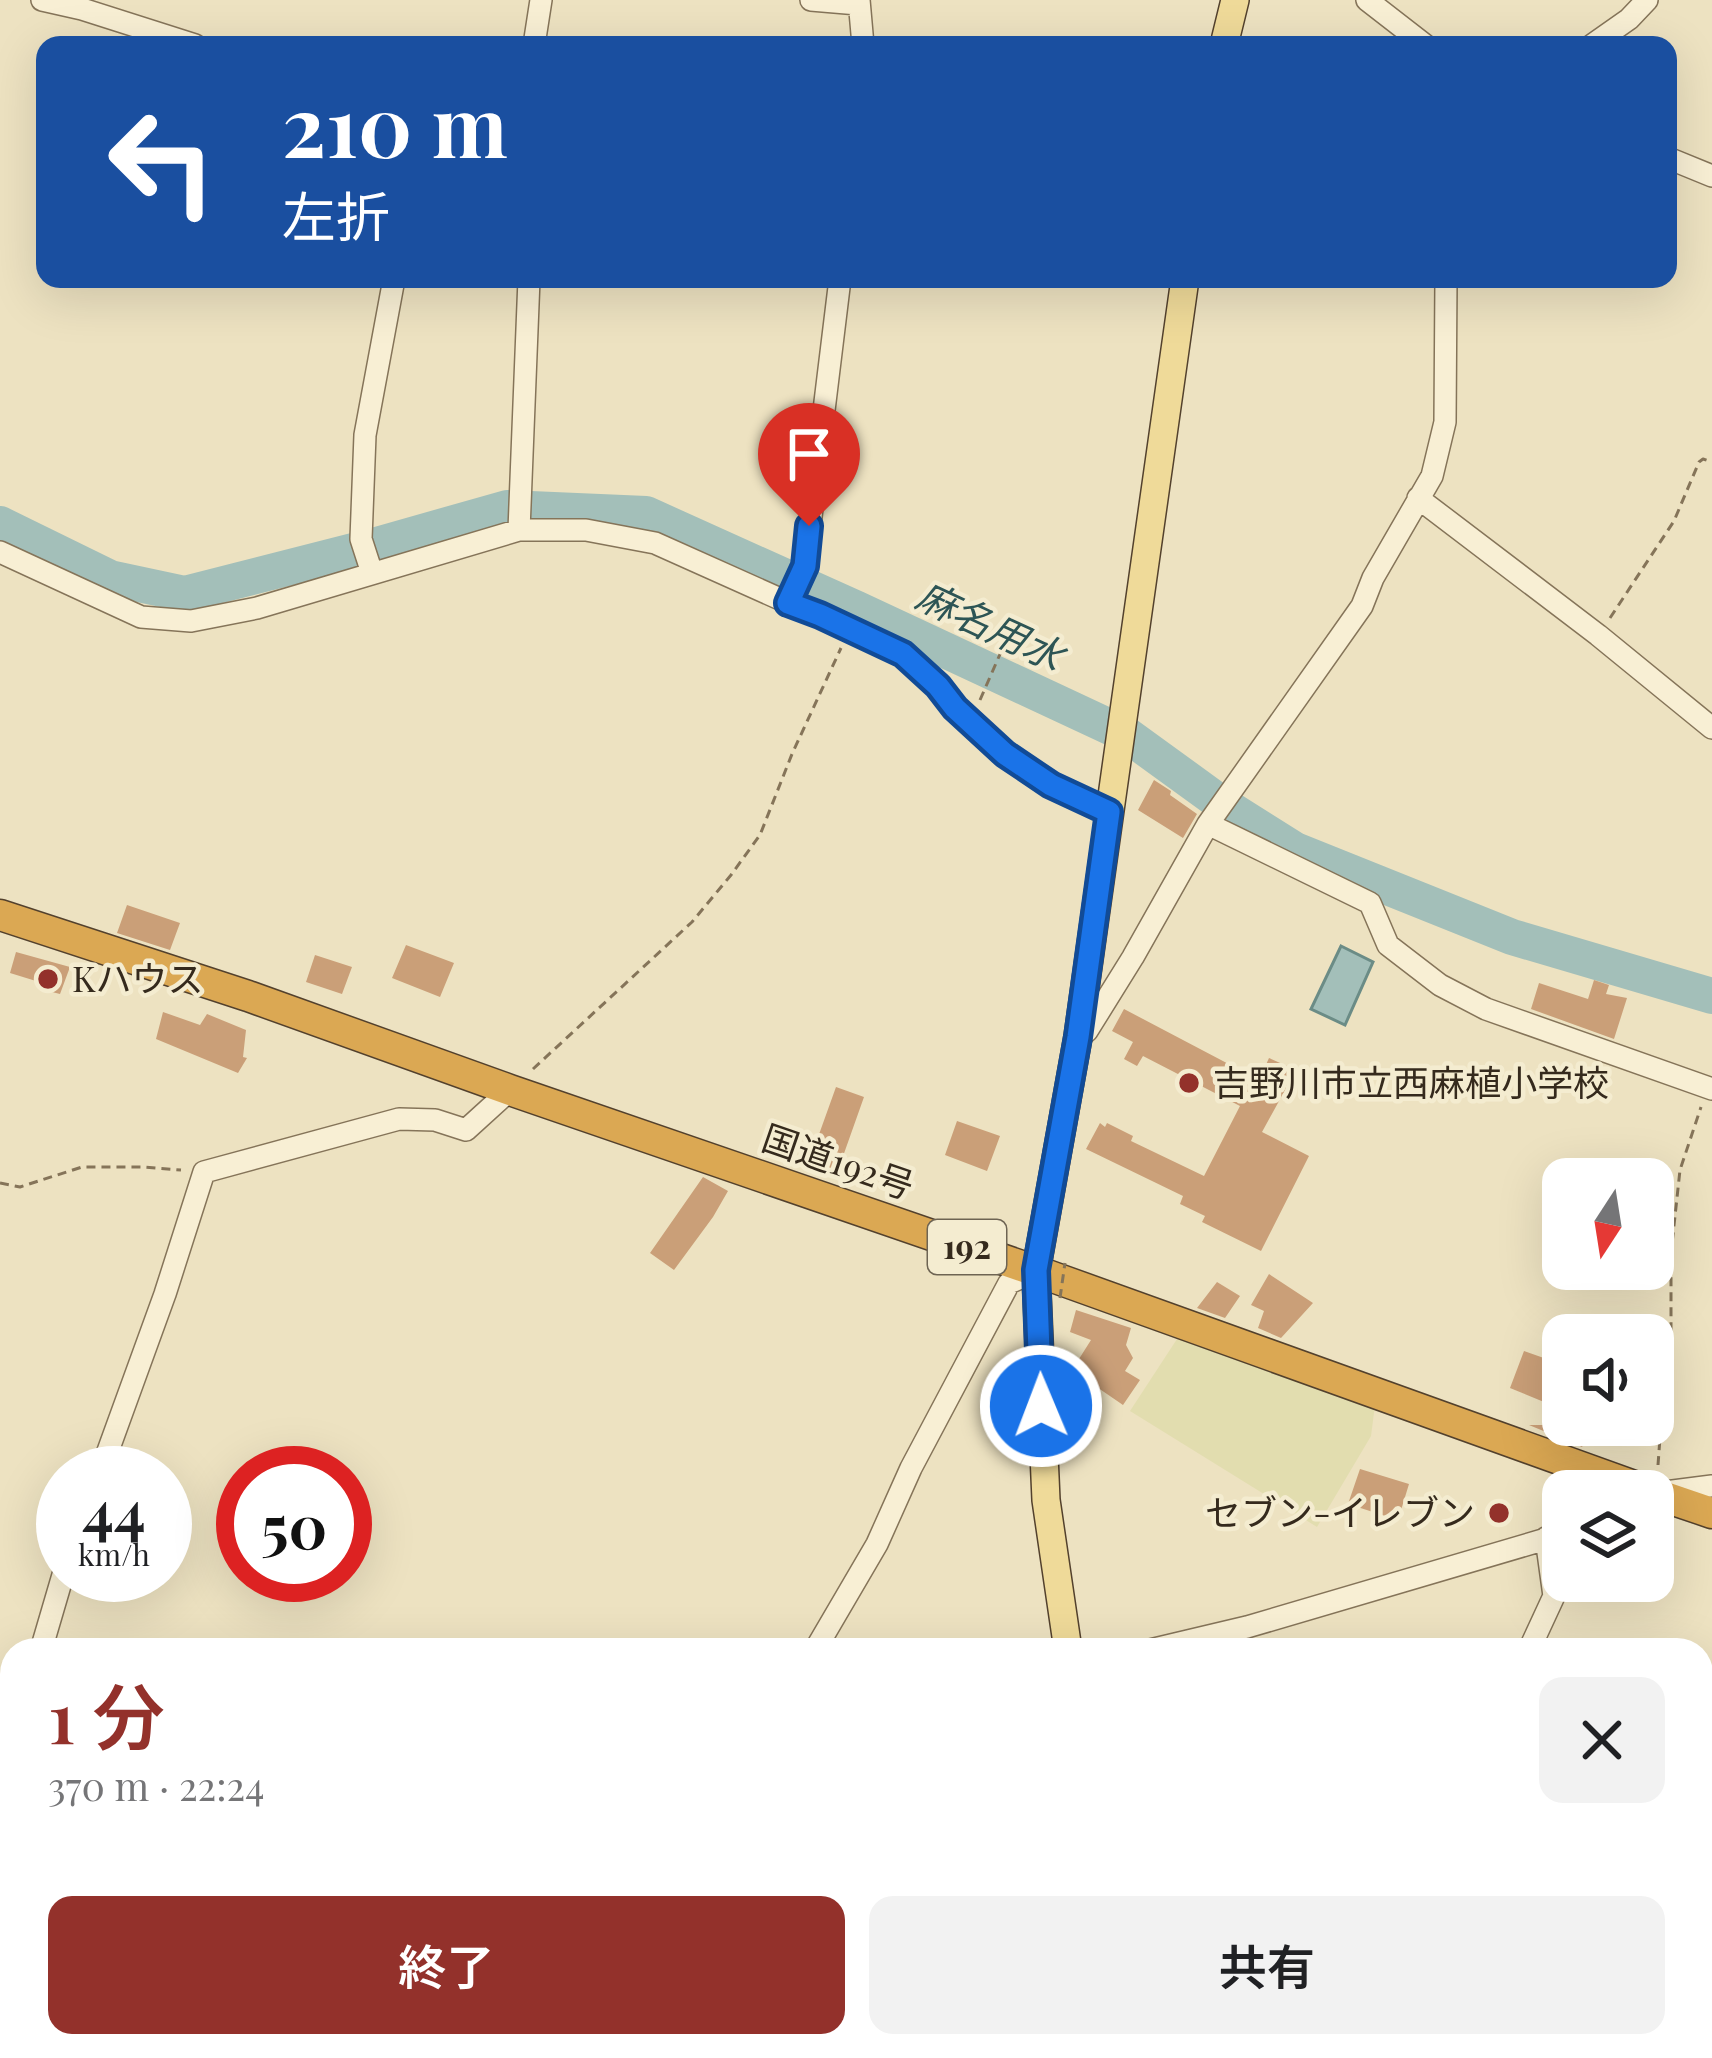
<!DOCTYPE html>
<html lang="ja">
<meta charset="utf-8">
<style>
:root{--surface:#fff;--page:#f2f2f2;--text:#202124;--muted:#757577;--accent:#93312b}
body{margin:0;font-family:"Playfair Display","Noto Sans JP",serif;background:var(--page);color:var(--text);height:100vh;display:flex;flex-direction:column;font-size:45px;white-space:nowrap}
*{box-sizing:border-box;margin:0}
p{font-size:39px;color:var(--muted)}
.icon{flex:none;width:66px;height:66px;fill:none;stroke:currentColor;stroke-width:2;stroke-linecap:round;stroke-linejoin:round}
.map{position:relative;flex:1;overflow:hidden}
.panel{position:absolute;left:0px;top:1638px;width:1713px;height:420px;display:flex;flex-direction:column;background:var(--surface);border-radius:36px 36px 0 0;box-shadow:0 12px 48px #0002}
.panel>*{flex:none}
.guide{position:absolute;left:36px;top:36px;width:1641px;height:252px;border-radius:24px;box-shadow:0 12px 48px #0002;background:#1a4fa0;color:#fff;overflow:hidden}
.needle{width:78px;rotate:192deg}
.fabs{position:absolute;left:1542px;top:1158px;display:grid;gap:24px}
.fabs a{display:grid;place-items:center;width:132px;height:132px;border-radius:24px;background:var(--surface);box-shadow:0 12px 48px #0002;font-size:60px}
.speed{position:absolute;left:36px;top:1446px;display:flex;gap:24px;font-size:60px;font-weight:700;text-align:center}
.speed>*{display:grid;place-content:center;width:156px;height:156px;border-radius:50%;background:var(--surface);box-shadow:0 12px 48px #0002;line-height:1}
.speed small{font-size:30px;font-weight:400}
.speed .limit{border:18px solid #d22;background:#fff;color:#111}
.pin{position:absolute;display:grid;place-items:center;width:102px;height:102px;color:#fff;margin:-123px -51px;border-radius:50% 50% 50% 0;rotate:-45deg;box-shadow:0 0 12px #0007}
.pin .icon{rotate:45deg}
.me{position:absolute;width:132px;margin:-66px;rotate:359deg;stroke-linejoin:round;filter:drop-shadow(0 0 9px #0008)}
.turn{display:flex;align-items:center;gap:42px;height:252px;padding:0 48px;font-size:54px}
.turn .icon{width:156px;height:156px;stroke-width:2.5}
.turn b{display:block;font-size:84px;line-height:102px}
.round{display:grid;place-items:center;flex:none;width:126px;height:126px;border-radius:24px;background:var(--page)}
.headline{display:flex;align-items:center;justify-content:space-between;height:204px;padding:0 48px}
h1{font-size:72px;font-weight:600;line-height:90px;color:var(--accent)}
.button{display:flex;gap:24px;margin-top:auto;padding:24px 48px}
.button a{flex:1;height:138px;border-radius:24px;background:var(--accent);color:#fff;font-size:48px;font-weight:600;line-height:138px;text-align:center}
.button a+a{background:var(--page);color:var(--text)}
.map>svg:first-child{display:block}
</style>
<div class="map">
<svg width="1712" height="2058" viewBox="0 0 1712 2058">
<rect width="100%" height="100%" fill="#ede2c1"/>
<path fill="#e2ddaf" d="M1179,1336l196,69 -4,31 -54,91 -187,-116z"/>
<path fill="#a3bfb9" stroke="#6b8c86" stroke-width="3" d="M1341,946l32,16 -28,63 -34,-16z"/>
<g fill="none" stroke-linecap="round" stroke-linejoin="round">
<path stroke="#a3bfb9" stroke-width="36" d="M0,524l110,54 75,16 188,-48 134,-38 139,6 211,95 270,126 95,69 73,46 217,87 200,59"/>
</g>
<path fill="#ca9f78" d="M1154,780l17,11 -1,4 27,19 -14,24 -45,-28z
M127,905l53,18 -10,27 -53,-17z
M406,945l48,18 -14,34 -48,-19z
M16,952l54,15 -10,27 -12,-3 1,-6 -39,-12z
M315,955l37,12 -10,27 -36,-12z
M1594,980l15,5 -3,9 21,4 -13,41 -83,-30 8,-26 49,16z
M1124,1009l135,71 10,-22 27,12 -34,62 47,24 -48,95 -59,-29 3,-6 -25,-12 3,-8 -97,-47 14,-26 5,4 2,-4 26,13 -2,5 73,35 36,-70 -97,-50 -6,10 -13,-7 9,-17 -21,-11z
M163,1012l37,13 7,-11 39,16 -3,27 4,1 -9,15 -82,-34z
M836,1087l28,10 -28,79 -28,-11z
M957,1121l43,15 -13,35 -42,-16z
M703,1177l25,14 -15,26 -39,53 -24,-17z
M1269,1274l44,29 -32,35 -23,-10 6,-17 -13,-6z
M1217,1282l23,14 -15,22 -28,-10z
M1076,1310l55,18 -5,17 7,13 -8,13 15,9 -17,25 -51,-35 19,-30 -21,-8z
M1524,1351l34,12 -14,39 -34,-14z
M1563,1392v33h12l15,7 -8,15 -53,-22h19z
M1360,1469l49,15 -11,36 -50,-16z"/>
<g fill="none" stroke-linecap="round" stroke-linejoin="round">
<g stroke="#857459" stroke-width="24">
<path id="minor" d="M42,0l40,9 113,36
M811,0l47,4
M859,0l4,45
M1367,0l58,45
M534,45l7,-45
M1592,45l37,-26 18,-19
M1668,158l44,18
M1418,498l180,137 114,93
M519,530l10,-251
M0,552l141,65 50,4 66,-13 262,-78h67l69,13 248,111 35,32 17,22 50,46 46,31 58,26
M372,573l-11,-34 4,-104 29,-156
M788,603l17,-37 35,-287
M1208,824l162,79 18,42 52,40 46,24 226,80
M1078,1037l9,-6 46,-74 75,-133 154,-218 11,-28 59,-102 13,-54 1,-143
M100,1473l65,-179 39,-122 195,-53 36,1 31,10 44,-40
M1665,1492l47,-6
M41,1650l22,-75
M815,1650l62,-106 34,-76 98,-185 27,-12
M1150,1650l97,-23 316,-93
M1529,1650l25,-54 -8,-58
M1701,1733l11,4
M0,1761l12,1
M1701,1847l11,5
M0,1946l12,-26
M179,2058l7,-12
M356,2058l3,-12
M819,2058l1,-12
M1501,2058l211,-9"/>
</g>
<g stroke="#53412d" stroke-width="30">
<path id="major" d="M1224,45l11,-45
M1068,1650l-22,-150 -10,-229 42,-234 107,-758
M1162,2046l8,12"/>
</g>
<g stroke="#53412d" stroke-width="33">
<path id="highway" d="M0,915l248,81 262,94 526,181 612,220
M1653,1493l59,20"/>
</g>
<path stroke="#857459" stroke-width="3" stroke-dasharray="9 6" stroke-linecap="butt" d="M1610,618l64,-97 25,-59 4,-3 9,3
M980,700l24,-55
M533,1069l159,-147 39,-47 29,-40 32,-81 49,-106
M0,1183l20,4 62,-20h60l39,3
M1658,1465l4,-55 9,-37v-120l9,-83 21,-63"/>
<use href="#minor" stroke="#f8efd4" stroke-width="21"/>
<use href="#major" stroke="#efda99" stroke-width="27"/>
<use href="#highway" stroke="#dba853" stroke-width="30"/>
<path stroke="#857459" stroke-width="3" stroke-dasharray="9 6" stroke-linecap="butt" d="M1060,1298l5,-35"/>
</g>
<g fill="none" stroke-linecap="round" stroke-linejoin="round">
<g stroke="#114b97" stroke-width="30">
<path id="route" d="M809,526l-4,40 -17,37 32,12 83,39 35,32 17,22 50,46 46,31 58,27 -31,225 -42,233 5,136"/>
</g>
<use href="#route" stroke="#1a73e8" stroke-width="21"/>
</g>
<g fill="#93312b" stroke="#f4ecd0" stroke-width="4.5">
<circle cx="48" cy="979" r="12"/>
<circle cx="1189" cy="1083" r="12"/>
<circle cx="1499" cy="1513" r="12"/>
</g>
<g text-anchor="middle" stroke-width="9" stroke-linejoin="round" paint-order="stroke">
<rect fill="#f4ecd0" stroke="#6e6453" stroke-width="3" x="928" y="1220" width="78" height="54" rx="9"/>
<g font-size="33" font-weight="bold" fill="#352a1d">
<text x="967" y="1259">192</text>
</g>
<g font-size="36" fill="#352a1d" stroke="#f4ecd0" text-anchor="start">
<text x="72" y="992">Kハウス</text>
<text x="1213" y="1096">吉野川市立西麻植小学校</text>
<text x="1475" y="1526" text-anchor="end">セブン-イレブン</text>
</g>
<g font-size="36" fill="#352a1d" stroke="#f4ecd0">
<text transform="translate(838 1162) rotate(19)" y="13">国道192号</text>
</g>
<g font-size="39" font-style="italic" fill="#2d5555" stroke="#f4ecd0">
<text transform="translate(990 626) rotate(25)" y="14">麻名用水</text>
</g>
</g>
</svg>
<div class="fabs">
<a><svg class="needle" viewBox="-14 -14 28 28"><path d="M0-13l5 13h-10z" fill="#e53935"/><path d="M0 13l5-13h-10z" fill="#757577"/></svg></a>
<a><svg class="icon" aria-label="sound" viewBox="0 0 24 24"><path d="M4 9h4l5-4v14l-5-4H4zM17 9q2 3 0 6"/></svg></a>
<a><svg class="icon" aria-label="layers" viewBox="0 0 24 24"><path d="M12 4l9 5-9 5-9-5zM3 14l9 5 9-5"/></svg></a>
</div>
<div class="speed"><div>44<small>km/h</small></div><div class="limit">50</div></div>
<div class="pin" style="left:809px;top:526px;background:#d93025"><svg class="icon" aria-label="arrive" viewBox="0 0 24 24"><path d="M6 21V4h12l-3 4 3 4H6"/></svg></div>
<svg class="me" style="left:1041px;top:1406px" viewBox="-20 -20 40 40"><circle r="17" fill="#1a73e8" stroke="#fff" stroke-width="3"/><path d="M0-11L8 9 0 5-8 9z" fill="#fff"/></svg>
<div class="guide">
<div class="turn"><svg class="icon" aria-label="left" viewBox="0 0 24 24"><path d="M17 20v-9H6M10 6l-5 5 5 5"/></svg><div><b>210 m</b>左折</div></div>
</div>
<section class="panel">
<div class="headline"><div><h1>1 分</h1><p>370 m · 22:24</p></div><a class="round"><svg class="icon" aria-label="close" viewBox="0 0 24 24"><path d="M6 6l12 12M18 6L6 18"/></svg></a></div>
<div class="button"><a>終了</a><a>共有</a></div>
</section>
</div>
